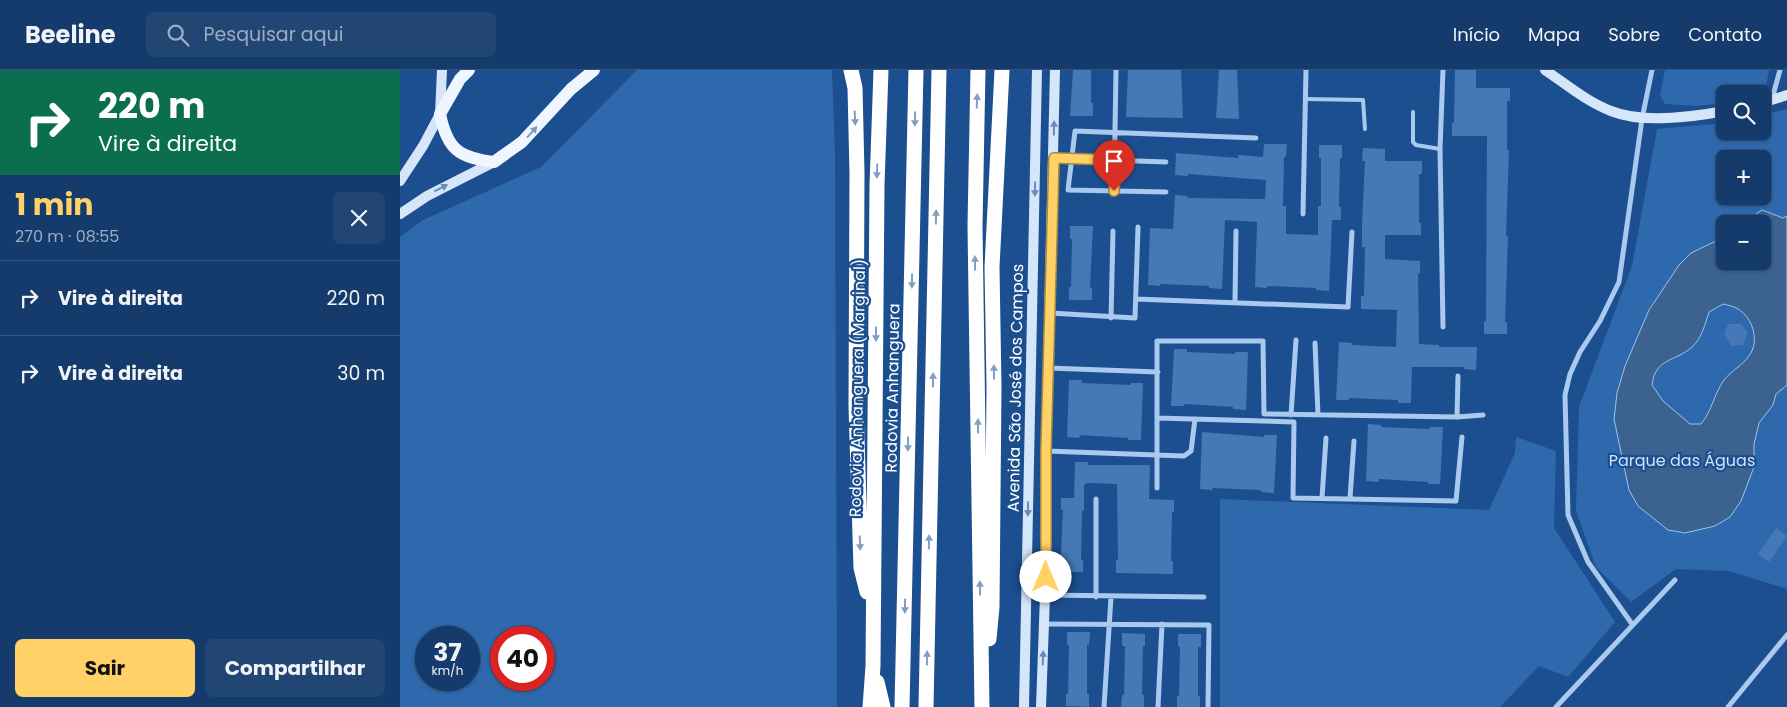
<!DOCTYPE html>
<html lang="pt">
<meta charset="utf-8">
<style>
:root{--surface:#143b6b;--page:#214673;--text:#f1f3f6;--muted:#9dadc1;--line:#33557e;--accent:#ffd166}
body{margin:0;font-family:Poppins,sans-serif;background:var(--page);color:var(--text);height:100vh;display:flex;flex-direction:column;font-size:19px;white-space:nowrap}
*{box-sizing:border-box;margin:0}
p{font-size:16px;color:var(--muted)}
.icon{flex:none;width:28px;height:28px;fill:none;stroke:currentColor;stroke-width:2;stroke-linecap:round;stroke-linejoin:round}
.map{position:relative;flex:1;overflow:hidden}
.side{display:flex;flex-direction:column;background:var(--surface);width:400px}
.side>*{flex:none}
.hud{background:#0b6e4f;color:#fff;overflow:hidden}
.controls{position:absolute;left:1316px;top:15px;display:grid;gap:10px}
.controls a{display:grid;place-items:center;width:55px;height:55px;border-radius:8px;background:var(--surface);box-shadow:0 1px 4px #0004,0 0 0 1px var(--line);font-size:25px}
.speed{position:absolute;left:15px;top:556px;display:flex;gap:10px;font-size:25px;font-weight:700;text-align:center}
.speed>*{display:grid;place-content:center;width:65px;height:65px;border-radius:50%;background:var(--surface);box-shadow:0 1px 4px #0004,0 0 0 1px var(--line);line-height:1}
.speed small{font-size:12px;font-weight:400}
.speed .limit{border:8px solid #d22;background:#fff;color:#111}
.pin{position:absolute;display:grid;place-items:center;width:42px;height:42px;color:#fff;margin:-51px -21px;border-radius:50% 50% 50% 0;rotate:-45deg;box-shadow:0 0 5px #0007}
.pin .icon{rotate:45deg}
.me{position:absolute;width:55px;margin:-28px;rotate:0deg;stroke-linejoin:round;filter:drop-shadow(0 0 4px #0008)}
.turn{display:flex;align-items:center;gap:18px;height:105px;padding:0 15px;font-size:22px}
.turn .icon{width:65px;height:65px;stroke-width:2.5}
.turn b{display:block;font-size:35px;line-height:42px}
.round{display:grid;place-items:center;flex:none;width:52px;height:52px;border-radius:8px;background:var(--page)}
.head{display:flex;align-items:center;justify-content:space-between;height:85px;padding:0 15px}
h1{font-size:30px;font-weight:700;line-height:38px;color:var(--accent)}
.primary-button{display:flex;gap:10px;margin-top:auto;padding:10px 15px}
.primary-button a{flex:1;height:58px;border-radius:8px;background:var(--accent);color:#111;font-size:20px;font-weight:700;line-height:58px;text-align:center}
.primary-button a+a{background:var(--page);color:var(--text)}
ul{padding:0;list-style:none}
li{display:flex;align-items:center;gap:15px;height:75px;padding:0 15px;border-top:1px solid var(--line)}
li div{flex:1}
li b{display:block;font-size:19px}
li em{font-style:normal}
header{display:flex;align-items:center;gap:30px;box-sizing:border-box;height:70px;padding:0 25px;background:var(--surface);border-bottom:1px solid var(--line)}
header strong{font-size:24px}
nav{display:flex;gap:28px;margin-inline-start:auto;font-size:18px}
.search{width:350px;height:45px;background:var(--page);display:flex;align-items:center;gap:12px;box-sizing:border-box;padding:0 18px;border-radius:8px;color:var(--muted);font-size:19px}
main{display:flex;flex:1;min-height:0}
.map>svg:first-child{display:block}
</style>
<header>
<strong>Beeline</strong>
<div class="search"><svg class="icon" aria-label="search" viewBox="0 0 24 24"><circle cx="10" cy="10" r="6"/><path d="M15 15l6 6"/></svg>Pesquisar aqui</div>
<nav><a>Início</a><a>Mapa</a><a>Sobre</a><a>Contato</a></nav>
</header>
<main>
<section class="side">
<div class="hud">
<div class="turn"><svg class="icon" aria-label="right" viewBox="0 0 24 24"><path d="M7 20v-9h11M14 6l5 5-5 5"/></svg><div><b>220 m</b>Vire à direita</div></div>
</div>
<div class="head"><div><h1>1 min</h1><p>270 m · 08:55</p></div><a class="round"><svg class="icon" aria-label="close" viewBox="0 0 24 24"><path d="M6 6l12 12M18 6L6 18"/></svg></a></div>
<ul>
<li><svg class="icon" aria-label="right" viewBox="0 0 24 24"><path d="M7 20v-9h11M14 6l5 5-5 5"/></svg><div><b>Vire à direita</b></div><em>220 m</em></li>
<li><svg class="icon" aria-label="right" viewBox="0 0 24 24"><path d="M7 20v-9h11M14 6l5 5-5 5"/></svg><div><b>Vire à direita</b></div><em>30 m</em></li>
</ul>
<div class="primary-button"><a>Sair</a><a>Compartilhar</a></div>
</section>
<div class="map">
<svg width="1387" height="637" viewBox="0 0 1387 637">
<rect width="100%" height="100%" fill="#1b4f8f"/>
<path fill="#2e69ad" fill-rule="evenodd" d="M237,0h195l3,85 2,552h-437v-470l23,-17 118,-53zM26,568h43v42h-43zM101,568h43v42h-43z
M1265,0h104l-4,23 -40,1v9l-30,3 -30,-2 -5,-9z
M1387,39v480l-58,-18 -53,-2 -45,33 -35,-35 -20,-56 3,-104 53,-141 25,-137 68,-6v8h37l1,-16zM1325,89h37v37h-37zM1325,154h37v37h-37z
M1116,367l40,14 -2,77 61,94 -47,55 -29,-11 -39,41h-280v-208l269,11 26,-57z"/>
<path fill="#3c6290" stroke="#9cc4f0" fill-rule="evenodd" d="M1362,140l21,8 4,-2v169l-11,9 -3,11 -14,18 -5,21v23l-13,34 -11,16 -15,9 -30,7 -17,-3 -30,-24 -9,-16 -15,-71 3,-26 8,-27 24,-56 30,-45 12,-12 25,-12 9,-9v29h37v-37h-21zM1323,234c4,1 11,2 15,5 15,9 22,32 11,47 -6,9 -18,15 -25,24 -10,14 -12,31 -23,44h-11l-27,-23 -11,-16c3,-27 23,-23 40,-38 10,-9 13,-23 17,-35z"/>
<path fill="#4478b7" d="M673,0h18v33h2v13h-23z
M728,0h53l2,48 -57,-1z
M819,0h18l2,49 -23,-1z
M1055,0h21v18h34v13h-3v49h2l-3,86h2l-3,86h2v12h-23v-13h2l1,-185h-35v-13h2z
M864,74h23l-1,13h-2l-1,49h3v28l32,1v-29h3v-48h-2v-13h23v13h-2l-1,49h2v13h-9l-3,71 -13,-1v-2l-49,-2v2l-12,-1 2,-65 -32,-2 -3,69 -13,-1v-2l-49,-2v2l-12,-1 2,-57 23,1 2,-34 13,1 -1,2 78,1 1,-19 -78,-6v2l-13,-1 1,-22 62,5v-3l25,2z
M963,78l22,1v12h37v13h-3v49h2v12h-36v24l35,2v12h-2l1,71 20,1v2h38l-1,23 -12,-1v-2h-52l-1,36h-13v-3l-49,-2v2h-13l3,-58 13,1v2l44,2 1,-37 -36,-1v-13h3l1,-49h-3v-24l3,-62h-3z
M670,156h23l-3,62h2v12h-23v-13h2l1,-48h-2z
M1328,254h13l7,8 -5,13 -12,1 -7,-12z
M774,279h13v3l48,2v-2h13l-2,58 -13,-1v-2l-49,-3v2h-13z
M669,310h13v3l48,2 1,-2h12l-2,57h-13v-2l-48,-3 -1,3 -12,-1z
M968,354l13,1v2l49,2v-2h13l-3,57h-12v-2l-49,-3v3l-13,-1z
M802,362l62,5v-2h13l-3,58 -13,-1v-2l-48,-2 -1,2 -12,-1z
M675,392h13v3h62l-1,34 25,1v12h-2l-1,49h2v13l-57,-1v-13h2l-1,-76 -30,-1 -3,2v26h-2l-1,49h2v12h-23l3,-62h-2v-12h13z
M1376,458l11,8 -18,26 -11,-8z
M667,562h23l-1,13h-2v49h2v13l-23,-1v-12h2l1,-49h-2z
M722,563l23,1v12h-2l-1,49h2v12h-23l1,-12h2l1,-49h-3z
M778,564h23v13h-3v49h2v11h-23v-11h2l1,-49h-2z"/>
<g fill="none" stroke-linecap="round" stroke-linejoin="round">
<path stroke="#a9c9ee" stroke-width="4" d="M906,29l57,1 2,29
M1013,42v30l3,3 24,4"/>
<path stroke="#a9c9ee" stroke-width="5" d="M1372,29l8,-29
M653,88l113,4
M714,121l2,-121
M766,122l-98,-2 7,-59 181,7
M903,144l3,-144
M736,229l212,8 4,-75
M835,233l1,-72
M650,243l85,5 3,-91
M711,248l2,-87
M1043,257l-3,-178 3,-79
M915,273l3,72
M648,298l110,4
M891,345l5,-75
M1057,347l1,-41
M757,348l137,4 -1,76 163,3 6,-64
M646,381l138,5 7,-5 4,-32
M757,418v-147h106l1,73 193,3 26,-2
M922,428l4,-60
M950,428l4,-57
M645,525l159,2
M696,527v-98
M644,554l165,1 -1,82
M1232,554l-44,-62 -20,-47 -3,-120 5,-21 10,-22 20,-31 19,-39 23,-163 10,-49
M704,637l7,-110
M758,637l4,-83
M1156,637l119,-127
M1328,637l59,-72"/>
<path stroke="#d6e6fa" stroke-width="10" d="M1145,0c21,14 42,32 66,41 32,13 81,6 114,0
M1362,33l25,-8
M0,111l23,-35 17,-32 2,-44
M0,144l27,-18 67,-34
M624,637l13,-637
M641,637l4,-112 1,-144 9,-381"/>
<path stroke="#f0f6ff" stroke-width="12" d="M69,0l-9,9 -20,35c7,35 19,44 54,48l28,-20 49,-53 23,-19"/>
<path stroke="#fff" stroke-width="15" d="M451,0l4,18 2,85 -1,233 5,162 6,24
M578,0l-3,156 7,481
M589,569l3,-32 2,-220 -2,-120 10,-197
M477,612l6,25
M470,637l3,-41 4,-481 4,-115
M502,637l14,-637
M526,637l13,-637"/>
</g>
<defs><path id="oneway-solid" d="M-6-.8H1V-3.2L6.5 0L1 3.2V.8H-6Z" transform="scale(1.25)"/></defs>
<g fill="#829ec1">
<use href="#oneway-solid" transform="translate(577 31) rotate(-88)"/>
<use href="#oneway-solid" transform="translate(455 48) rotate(87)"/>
<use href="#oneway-solid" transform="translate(515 49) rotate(91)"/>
<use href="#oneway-solid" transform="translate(477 101) rotate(92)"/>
<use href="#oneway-solid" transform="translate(536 147) rotate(-89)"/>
<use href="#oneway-solid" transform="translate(575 193) rotate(-91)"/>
<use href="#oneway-solid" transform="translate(512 211) rotate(91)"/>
<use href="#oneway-solid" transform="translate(476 264) rotate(90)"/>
<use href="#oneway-solid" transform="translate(594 302) rotate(-91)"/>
<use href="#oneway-solid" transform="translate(533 310) rotate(-89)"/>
<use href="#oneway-solid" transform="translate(578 356) rotate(-90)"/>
<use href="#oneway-solid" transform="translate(508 374) rotate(91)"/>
<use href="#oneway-solid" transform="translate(529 472) rotate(-89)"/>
<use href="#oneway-solid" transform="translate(460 473) rotate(88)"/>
<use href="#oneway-solid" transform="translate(580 518) rotate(-91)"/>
<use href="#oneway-solid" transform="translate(505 536) rotate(91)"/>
<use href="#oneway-solid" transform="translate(527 588) rotate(-89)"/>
</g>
<g fill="#668bba">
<use href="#oneway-solid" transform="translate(654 58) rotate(-89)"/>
<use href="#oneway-solid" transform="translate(41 118) rotate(-27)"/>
<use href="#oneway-solid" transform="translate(635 119) rotate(91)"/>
<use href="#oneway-solid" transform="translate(628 439) rotate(91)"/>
<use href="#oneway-solid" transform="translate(643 588) rotate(-88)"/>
</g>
<use fill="#7b9ac1" href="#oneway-solid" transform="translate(132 62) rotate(-48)"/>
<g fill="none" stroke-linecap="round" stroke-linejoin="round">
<g stroke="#a68842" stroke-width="12">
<path id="route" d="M646,507v-127l8,-292 62,2 -2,31"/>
</g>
<use href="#route" stroke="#ffd166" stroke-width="9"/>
</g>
<g text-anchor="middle" stroke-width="4.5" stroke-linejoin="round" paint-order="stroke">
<g font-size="16" fill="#fff" stroke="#1b4f8f">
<text transform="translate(457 318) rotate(-89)" y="6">Rodovia Anhanguera (Marginal)</text>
<text transform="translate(492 318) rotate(-89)" y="6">Rodovia Anhanguera</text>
<text transform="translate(615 318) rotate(-89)" y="6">Avenida São José dos Campos</text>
</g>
<g font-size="16" fill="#cfe3fa" stroke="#1b4f8f">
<text x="1282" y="396">Parque das Águas</text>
</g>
</g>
</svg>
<div class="controls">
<a><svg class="icon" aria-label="search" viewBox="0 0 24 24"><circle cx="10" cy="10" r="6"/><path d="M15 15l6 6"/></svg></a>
<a>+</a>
<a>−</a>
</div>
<div class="speed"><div>37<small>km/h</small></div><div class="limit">40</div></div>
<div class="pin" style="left:714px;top:121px;background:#d93025"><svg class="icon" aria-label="arrive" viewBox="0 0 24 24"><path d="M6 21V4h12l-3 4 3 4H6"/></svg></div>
<svg class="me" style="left:646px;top:507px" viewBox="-20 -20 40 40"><circle r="19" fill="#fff"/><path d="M0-13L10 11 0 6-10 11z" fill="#ffd166"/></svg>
</div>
</main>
